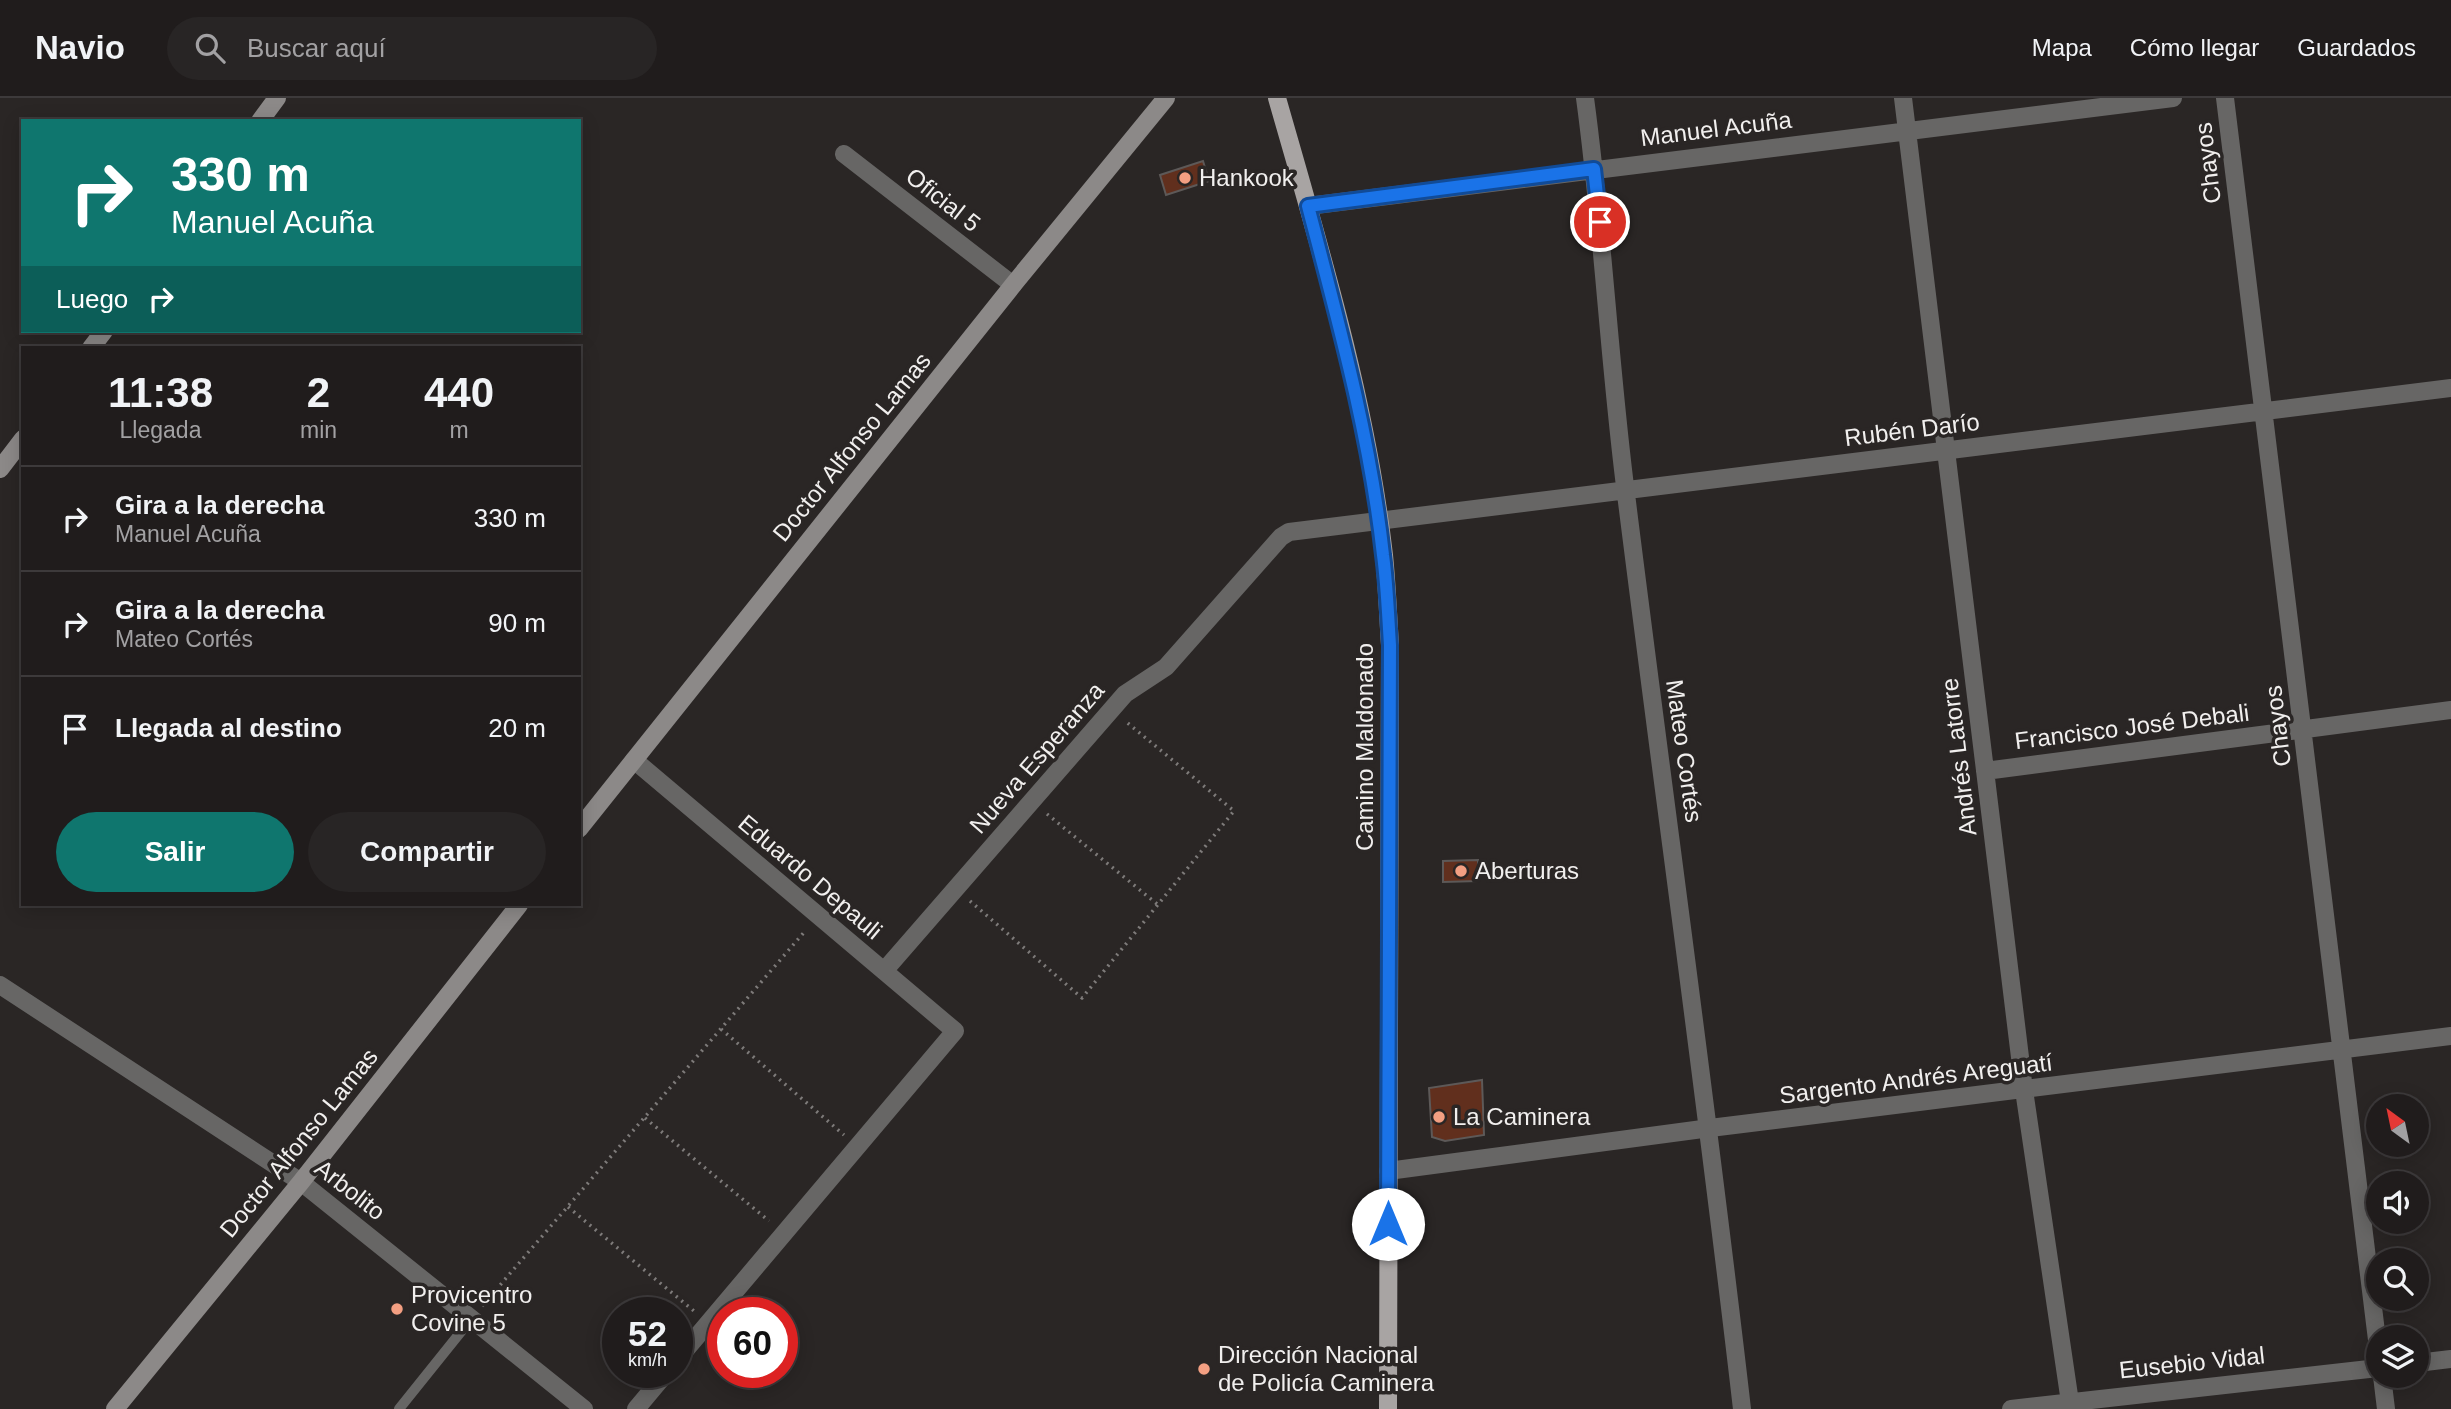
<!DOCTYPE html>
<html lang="es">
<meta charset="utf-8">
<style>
:root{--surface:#201c1c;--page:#282525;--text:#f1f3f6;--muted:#a2a1a3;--line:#3d3a3b;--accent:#0f766e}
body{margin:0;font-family:Helvetica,sans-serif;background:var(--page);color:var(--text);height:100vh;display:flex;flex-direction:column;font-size:26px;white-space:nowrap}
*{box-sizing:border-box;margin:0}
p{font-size:23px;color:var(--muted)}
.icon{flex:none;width:38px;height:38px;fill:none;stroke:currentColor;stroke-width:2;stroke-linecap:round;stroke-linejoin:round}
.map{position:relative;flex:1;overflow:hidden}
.details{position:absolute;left:21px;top:248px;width:560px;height:560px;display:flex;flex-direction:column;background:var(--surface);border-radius:0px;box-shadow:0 4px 18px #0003,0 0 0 2px var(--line)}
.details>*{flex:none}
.top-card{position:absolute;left:21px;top:21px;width:560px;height:214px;border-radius:0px;box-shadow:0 4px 18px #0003,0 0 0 2px var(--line);background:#0f766e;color:#fff;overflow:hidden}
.needle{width:46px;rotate:327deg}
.tools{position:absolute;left:2366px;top:996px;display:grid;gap:14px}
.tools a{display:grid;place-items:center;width:63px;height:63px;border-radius:50%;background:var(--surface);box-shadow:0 4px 18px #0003,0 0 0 2px var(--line);font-size:35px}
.speed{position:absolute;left:602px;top:1199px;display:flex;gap:14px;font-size:35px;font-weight:700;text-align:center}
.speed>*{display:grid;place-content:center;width:91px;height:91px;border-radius:50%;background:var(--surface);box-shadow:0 4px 18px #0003,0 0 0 2px var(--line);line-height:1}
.speed small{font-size:18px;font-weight:400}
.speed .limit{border:10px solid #d22;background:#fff;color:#111}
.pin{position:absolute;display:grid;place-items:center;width:60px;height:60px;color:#fff;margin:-30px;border:4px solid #fff;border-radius:50%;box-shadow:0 2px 7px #0007}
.me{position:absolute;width:77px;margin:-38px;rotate:0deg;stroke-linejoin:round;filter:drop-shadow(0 0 5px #0008)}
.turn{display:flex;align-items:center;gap:24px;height:147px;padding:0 35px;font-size:32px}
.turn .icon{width:91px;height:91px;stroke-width:2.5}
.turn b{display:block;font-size:49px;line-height:60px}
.then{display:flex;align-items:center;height:66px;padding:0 35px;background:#0003;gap:14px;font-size:26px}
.eta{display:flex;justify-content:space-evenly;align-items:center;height:119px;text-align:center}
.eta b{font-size:42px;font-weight:700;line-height:49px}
.button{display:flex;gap:14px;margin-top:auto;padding:14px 35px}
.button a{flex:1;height:80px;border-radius:42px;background:var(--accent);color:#fff;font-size:28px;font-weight:700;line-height:80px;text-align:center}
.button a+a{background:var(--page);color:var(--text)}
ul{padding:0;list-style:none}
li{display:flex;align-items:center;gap:21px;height:105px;padding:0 35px;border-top:2px solid var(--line)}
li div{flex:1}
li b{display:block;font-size:26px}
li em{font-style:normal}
header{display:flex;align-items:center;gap:42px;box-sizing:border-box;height:98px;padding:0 35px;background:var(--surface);border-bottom:2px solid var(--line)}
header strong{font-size:33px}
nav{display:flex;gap:38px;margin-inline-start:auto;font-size:24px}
.search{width:490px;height:63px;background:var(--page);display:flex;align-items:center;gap:18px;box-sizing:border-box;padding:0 24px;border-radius:38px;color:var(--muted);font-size:26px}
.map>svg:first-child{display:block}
</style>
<header>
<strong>Navio</strong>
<div class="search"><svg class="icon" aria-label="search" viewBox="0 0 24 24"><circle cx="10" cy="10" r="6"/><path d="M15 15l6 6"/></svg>Buscar aquí</div>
<nav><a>Mapa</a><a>Cómo llegar</a><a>Guardados</a></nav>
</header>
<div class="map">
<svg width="2451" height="1311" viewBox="0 0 2451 1311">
<rect width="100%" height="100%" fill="#2a2625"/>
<path fill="#612f1d" stroke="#5d5958" stroke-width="2" d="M1203,63l6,20 -43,14 -6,-20z
M1478,762v21l-35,1v-21z
M1482,982l2,55 -39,6 -13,-4 -3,-49z"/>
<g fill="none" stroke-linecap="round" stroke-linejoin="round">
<path stroke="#7e7b7a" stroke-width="3.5" stroke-dasharray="2 5" stroke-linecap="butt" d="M1047,716l110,90
M970,803l112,97 152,-187 -110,-91
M721,931l123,106
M645,1020l124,103
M568,1109l126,104
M482,1208l324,-376"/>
<path stroke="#676665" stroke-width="10" d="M399,1311l73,-91"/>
<path stroke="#676665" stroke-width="18" d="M1585,0c18,132 24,264 41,396 38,305 81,610 116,915
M1903,0l121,992 47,319
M2225,0l153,1250
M844,56l169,131
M1308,108l865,-108
M634,662l321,271 -278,329
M1985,673l466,-61
M884,873l241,-277 41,-27 115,-130 8,-5 1162,-144
M0,887l301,197 283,227
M1388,1073l322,-43 741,-92
M2417,1265l34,-4
M2382,1278l4,33
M636,1311l31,-37
M2011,1311l367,-41"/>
<path stroke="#8c8988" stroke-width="18" d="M260,23l17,-23
M91,250l13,-17
M0,371l23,-30
M579,731l434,-544 153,-187
M115,1311l186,-227 218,-277"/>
<path stroke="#a8a4a3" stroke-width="18" d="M1277,0c43,150 89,301 107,457 3,30 4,60 6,90l-2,764"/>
</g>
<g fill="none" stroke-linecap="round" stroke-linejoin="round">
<g stroke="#114b97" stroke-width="18">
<path id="route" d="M1388,1126l2,-579c-2,-30 -3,-60 -7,-90 -13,-119 -45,-234 -75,-349l286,-37 6,53"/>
</g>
<use href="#route" stroke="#1a73e8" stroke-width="12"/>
</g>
<g fill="#f39f82" stroke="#2a2625" stroke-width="2.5">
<circle cx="1185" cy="80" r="7"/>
<circle cx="1461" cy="773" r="7"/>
<circle cx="1439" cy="1019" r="7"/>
<circle cx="397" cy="1211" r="7"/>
<circle cx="1204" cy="1271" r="7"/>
</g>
<g text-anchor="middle" stroke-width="7" stroke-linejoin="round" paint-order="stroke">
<g font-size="24" fill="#f1efee" stroke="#2a2625">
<text transform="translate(1716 31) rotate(-7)" y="8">Manuel Acuña</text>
<text transform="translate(2208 65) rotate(-97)" y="8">Chayos</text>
<text transform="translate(943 102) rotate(38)" y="8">Oficial 5</text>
<text transform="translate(1912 332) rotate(-7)" y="8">Rubén Darío</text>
<text transform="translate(852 349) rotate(-51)" y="8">Doctor Alfonso Lamas</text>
<text transform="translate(2278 628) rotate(-97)" y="8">Chayos</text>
<text transform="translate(2132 629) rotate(-7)" y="8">Francisco José Debali</text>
<text transform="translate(1365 649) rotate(-90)" y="8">Camino Maldonado</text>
<text transform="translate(1684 653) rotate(82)" y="8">Mateo Cortés</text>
<text transform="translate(1959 659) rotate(-97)" y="8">Andrés Latorre</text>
<text transform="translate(1037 660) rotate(-49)" y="8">Nueva Esperanza</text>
<text transform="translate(810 779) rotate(40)" y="8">Eduardo Depauli</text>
<text transform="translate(1916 981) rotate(-7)" y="8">Sargento Andrés Areguatí</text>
<text transform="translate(299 1045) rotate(-51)" y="8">Doctor Alfonso Lamas</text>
<text transform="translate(350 1092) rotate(38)" y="8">Arbolito</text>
<text transform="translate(2192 1265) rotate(-6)" y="8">Eusebio Vidal</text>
</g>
<g font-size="24" fill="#f1efee" stroke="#2a2625" text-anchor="start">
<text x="1199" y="88">Hankook</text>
<text x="1475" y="781">Aberturas</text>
<text x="1453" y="1027">La Caminera</text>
<text x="411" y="1205">Provicentro<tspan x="411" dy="28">Covine 5</tspan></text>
<text x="1218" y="1265">Dirección Nacional<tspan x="1218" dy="28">de Policía Caminera</tspan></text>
</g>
</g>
</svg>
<div class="tools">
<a><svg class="needle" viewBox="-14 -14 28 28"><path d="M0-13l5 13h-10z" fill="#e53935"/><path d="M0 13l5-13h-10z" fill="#a2a1a3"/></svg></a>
<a><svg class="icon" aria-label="sound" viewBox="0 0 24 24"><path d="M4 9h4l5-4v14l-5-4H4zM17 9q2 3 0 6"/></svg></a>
<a><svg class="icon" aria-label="search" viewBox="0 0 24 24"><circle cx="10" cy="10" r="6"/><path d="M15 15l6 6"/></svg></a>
<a><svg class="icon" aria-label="layers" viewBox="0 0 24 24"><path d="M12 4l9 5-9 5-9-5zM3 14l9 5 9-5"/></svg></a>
</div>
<div class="speed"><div>52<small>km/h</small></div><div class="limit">60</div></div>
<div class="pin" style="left:1600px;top:124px;background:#d93025"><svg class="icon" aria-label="arrive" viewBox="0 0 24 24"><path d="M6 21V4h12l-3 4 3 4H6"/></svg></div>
<svg class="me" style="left:1388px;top:1126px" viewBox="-20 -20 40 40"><circle r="19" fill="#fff"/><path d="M0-13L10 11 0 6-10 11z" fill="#1a73e8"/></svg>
<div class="top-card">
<div class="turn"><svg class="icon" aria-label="right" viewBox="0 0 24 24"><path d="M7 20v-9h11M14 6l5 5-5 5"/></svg><div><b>330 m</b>Manuel Acuña</div></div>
<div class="then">Luego<svg class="icon" aria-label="right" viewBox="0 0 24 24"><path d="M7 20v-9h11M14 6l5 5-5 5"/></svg></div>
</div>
<section class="details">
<div class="eta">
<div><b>11:38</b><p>Llegada</p></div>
<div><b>2</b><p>min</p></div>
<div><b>440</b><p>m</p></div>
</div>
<ul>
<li><svg class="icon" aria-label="right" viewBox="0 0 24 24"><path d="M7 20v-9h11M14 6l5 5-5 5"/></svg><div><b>Gira a la derecha</b><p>Manuel Acuña</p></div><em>330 m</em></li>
<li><svg class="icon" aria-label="right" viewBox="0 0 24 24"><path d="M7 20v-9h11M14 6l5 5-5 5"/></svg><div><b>Gira a la derecha</b><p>Mateo Cortés</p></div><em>90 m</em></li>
<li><svg class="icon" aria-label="arrive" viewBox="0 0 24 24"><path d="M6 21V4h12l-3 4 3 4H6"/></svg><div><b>Llegada al destino</b></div><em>20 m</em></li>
</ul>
<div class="button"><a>Salir</a><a>Compartir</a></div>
</section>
</div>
